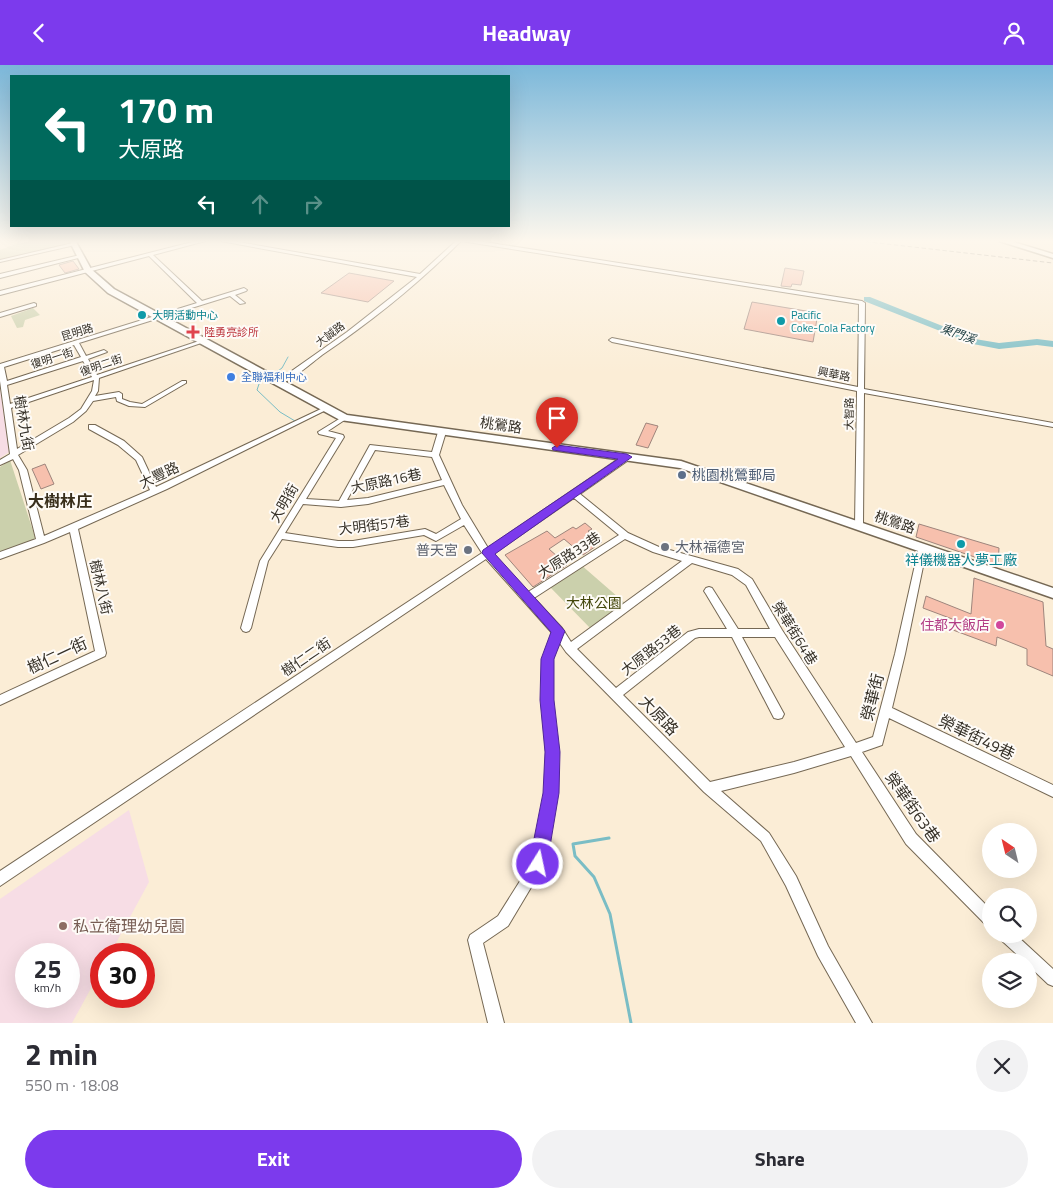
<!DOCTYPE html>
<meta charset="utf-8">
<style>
:root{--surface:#fff;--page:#f2f2f3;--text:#2b2b33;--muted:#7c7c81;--accent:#7c3aed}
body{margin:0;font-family:"Titillium Web","Noto Sans TC",sans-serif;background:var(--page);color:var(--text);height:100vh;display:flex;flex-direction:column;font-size:19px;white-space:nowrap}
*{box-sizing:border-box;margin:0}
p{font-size:16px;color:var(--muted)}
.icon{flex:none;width:28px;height:28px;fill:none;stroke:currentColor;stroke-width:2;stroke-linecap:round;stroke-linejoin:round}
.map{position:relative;height:958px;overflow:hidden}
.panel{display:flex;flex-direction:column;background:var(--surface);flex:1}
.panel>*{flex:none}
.hud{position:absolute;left:10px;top:10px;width:500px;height:152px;border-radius:0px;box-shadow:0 5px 20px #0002;background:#00695c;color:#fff;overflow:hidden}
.needle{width:32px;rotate:325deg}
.buttons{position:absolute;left:982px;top:758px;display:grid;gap:10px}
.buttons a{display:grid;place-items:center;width:55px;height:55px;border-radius:50%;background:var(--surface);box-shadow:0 5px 20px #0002;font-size:25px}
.speed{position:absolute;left:15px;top:878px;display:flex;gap:10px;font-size:25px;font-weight:700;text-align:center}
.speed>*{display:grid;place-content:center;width:65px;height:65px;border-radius:50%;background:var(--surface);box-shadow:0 5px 20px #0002;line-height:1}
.speed small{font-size:12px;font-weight:400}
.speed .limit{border:8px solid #d22;background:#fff;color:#111}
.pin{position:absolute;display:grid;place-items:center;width:42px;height:42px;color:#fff;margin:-51px -21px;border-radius:50% 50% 50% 0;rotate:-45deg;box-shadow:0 0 5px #0007}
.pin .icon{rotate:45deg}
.me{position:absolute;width:55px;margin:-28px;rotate:10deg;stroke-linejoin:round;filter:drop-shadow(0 0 4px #0008)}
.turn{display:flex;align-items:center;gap:18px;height:105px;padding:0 25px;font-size:22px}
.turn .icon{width:65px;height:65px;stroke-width:2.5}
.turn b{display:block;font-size:35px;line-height:42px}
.lanes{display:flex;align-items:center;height:48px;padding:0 25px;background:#0003;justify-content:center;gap:25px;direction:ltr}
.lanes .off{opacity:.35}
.round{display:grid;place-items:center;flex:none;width:52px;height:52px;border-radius:26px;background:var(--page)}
.summary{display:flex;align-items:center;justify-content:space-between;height:85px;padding:0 25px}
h1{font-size:30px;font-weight:700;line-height:38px}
.cta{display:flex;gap:10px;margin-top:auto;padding:10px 25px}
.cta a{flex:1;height:58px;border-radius:30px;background:var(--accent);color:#fff;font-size:20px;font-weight:700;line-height:58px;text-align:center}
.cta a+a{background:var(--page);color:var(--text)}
header{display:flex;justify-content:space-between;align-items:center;height:65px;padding:0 25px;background:var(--accent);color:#fff;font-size:22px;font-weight:700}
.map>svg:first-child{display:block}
</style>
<header><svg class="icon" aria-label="back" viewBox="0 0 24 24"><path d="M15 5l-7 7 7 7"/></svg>Headway<svg class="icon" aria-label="person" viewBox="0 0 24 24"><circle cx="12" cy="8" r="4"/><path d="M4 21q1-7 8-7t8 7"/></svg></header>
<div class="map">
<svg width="1053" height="958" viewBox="0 0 1053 958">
<rect width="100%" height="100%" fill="#fbedd6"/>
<path fill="#f7dde5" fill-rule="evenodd" d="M0,323l9,64 -9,6z
M129,745l20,72 -39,72h-9v16l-29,53h-72v-124zM26,889h43v42h-43z"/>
<path fill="#cbd0ac" d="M26,175h38l2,4 -66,16v-10z
M33,243l7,7 -15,5 -2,7 -6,1 -6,-12z
M10,395l26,80 -36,15v-88z
M580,499l46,40 -34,26 -43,-44z"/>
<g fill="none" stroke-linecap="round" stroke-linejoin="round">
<path stroke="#7abdc5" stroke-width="1" d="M272,310l10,-7 6,-11
M266,314l-7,5 -2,6 23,22 15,9"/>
<path stroke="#7abdc5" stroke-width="3" d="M609,773l-36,6 2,12 19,21 16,37 21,109"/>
<path fill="#7abdc5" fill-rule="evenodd" d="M864,232h6l105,42 24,4 38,-4 16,2v6l-16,-2 -38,4 -26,-5 -109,-43z"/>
</g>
<path fill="#f7c0ad" stroke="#9e857c" d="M73,196l6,8 -14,4 -6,-8z
M785,203l19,3 -3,14 -9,-1 -1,3 -10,-1z
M349,208l45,8 -26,21 -47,-9z
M752,237l66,11 -5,29 -69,-13z
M646,358l12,3 -10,22 -12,-3z
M45,399l9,20 -13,5 -9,-20z
M585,458l7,6 -4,2 14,11 -19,13 -19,-16 -15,10 18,16 -34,22 -28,-32 42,-24 8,7 18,-11 3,2z
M919,459l80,24 -1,17 -82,-28z
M974,513l69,24 3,44 7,3v27l-26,-11v-16l-30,-12 -1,9 -43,-16 2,-10 -32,-12 3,-12 45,18z"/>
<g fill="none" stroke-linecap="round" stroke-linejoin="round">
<g stroke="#756854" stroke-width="2">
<path id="street" d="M200,175h9l-56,15 49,46 42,-13 3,2 -1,1 -11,4 10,8 -5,1 -10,-8 -151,47 7,13 18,-6 3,2 -19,7 9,16 102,-34 5,1 -105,36 -1,13 -3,5 24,-4 3,2v5l8,3 12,2 40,-23h4v2l-41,24 -16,-1 -12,-5 -1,-4 -23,4 -7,10 -13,11 -55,33 9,15 17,66 106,-46 -14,-30 -18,-15 -29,-16v-4h6l29,16 18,16 14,30 167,-79h4l1,1 -161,80 -89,40 28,124 -1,3 -105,49v-10l95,-44 -25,-119 -26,11 -44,16v-7l36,-13 -17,-69 -6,-11 -13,6v-5l10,-6 -10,-73v-17l197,-61 -48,-47 -149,39v-4zM74,280l7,12 -74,24 -3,-14zM83,296l9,16 -82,27 -3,-19zM94,315l-2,11 -11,18 -12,9 -52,31 -6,-41z
M215,175h12l193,34 37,-34h15l390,61 3,2 -1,86 189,34v4l-189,-34 -1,132 -4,3 -4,-3 2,-134 -245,-49 -3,-2 3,-2 246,49 1,-83 -398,-63c-43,43 -89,80 -139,114 -13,10 -28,24 -44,30l-3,-2 1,-1 71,-50 70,-55z
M73,178l2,1v1l-75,17v-2z
M80,190l2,1v1l-82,21v-4z
M34,238l2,1v2l-36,11v-4z
M344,351l2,1v2l-18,12 15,4 1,2 -38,62 33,2 31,-56 62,7 6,-20 1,-2h6l1,2 -7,23 23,50 26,43 136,-93h6l1,2 -1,2 -50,35 48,39 31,14 79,22 14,10 30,51 74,113 17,-6 22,-83 24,-107 1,-2h6l1,2 -22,107 -13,54 161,77v12l-164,-79 -7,27 -20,7 54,82 75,76v17l-5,-2 -80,-81 -55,-88 -57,17 -73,18 48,42 27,43 32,70 44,77h-16l-38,-67 -32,-70 -25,-45 -57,-49 -138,-140 -7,-10 -6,17 -1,41 6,52 -1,41 -12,71 -37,62 -25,17 21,80h-16l-20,-83 2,-5 28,-19 34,-54 13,-69 1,-41 -4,-52 1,-41 9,-26 -66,-74 -486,327v-15l482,-318 -18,-28 -28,16 -12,-6 -71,12h-15l-56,-8 -14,22 -17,67 -2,3 -3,1 -3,-1 -2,-3 19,-67 76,-123 -17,-4 -1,-2zM375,385l57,7 10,23 -74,18 -21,2zM444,420l17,34 -25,15 -11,-5 -72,12h-15l-53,-8 18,-29 38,3 27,-3zM574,433l45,37 -91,57 -35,-38zM625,474l28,13 29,9 -111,81 -9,-14 -28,-30zM692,498l40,12 14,10 24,44h-32l-26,-41 -3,-1 -3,1 -2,3 2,3 21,35h-28l-11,3 -72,56 -39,-39zM699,572h33l42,81 4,1 4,-1 2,-4 -42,-77h33l70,110 -51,15 -84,20 -87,-87 72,-57z
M998,869h17l38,35v17l-5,-2 -19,-18v-5h-5l-24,-22z"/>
</g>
<g stroke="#756854" stroke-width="3">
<path id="secondary" d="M69,175h6l16,29 23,20 233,126 334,46 372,127v10l-373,-130 -340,-48 -232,-127 -23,-21z
M996,175h11l46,14v4z"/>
</g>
<use href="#street" fill="#fff" fill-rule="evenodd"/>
<use href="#secondary" fill="#fff" fill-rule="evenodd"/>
<path stroke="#7a7264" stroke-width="1" stroke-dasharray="4.5 2.5" stroke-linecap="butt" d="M852,175l201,23"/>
</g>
<linearGradient id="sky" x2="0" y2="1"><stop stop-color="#7cb8da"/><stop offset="0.57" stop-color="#fdf7ed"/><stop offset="1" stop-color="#fdf7ed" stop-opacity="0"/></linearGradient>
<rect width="1053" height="309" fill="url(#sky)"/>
<path fill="#7c3aed" stroke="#51269a" d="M557,380l70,9 5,3 -137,97 70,77 -11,28v41l6,52 -1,41 -12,71 -3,6 -6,3 -6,-3 -3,-6 14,-71 2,-41 -5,-52 1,-41 10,-27 -69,-79 1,-3 135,-91 -65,-9 -1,-2z"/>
<g fill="#0f9aa8" stroke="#fefbf7" stroke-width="2">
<circle cx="142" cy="250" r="5"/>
<circle cx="781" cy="256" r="5"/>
<circle cx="961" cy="479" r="5"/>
</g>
<path fill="#e0444e" stroke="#fefbf7" stroke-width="2" d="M190.5 259.5h5v5h5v5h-5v5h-5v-5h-5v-5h5z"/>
<circle fill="#3f7fe0" stroke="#fefbf7" stroke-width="2" cx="231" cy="312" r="5"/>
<circle fill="#5c6f8a" stroke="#fefbf7" stroke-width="2" cx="682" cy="410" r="5"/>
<g fill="#6b7280" stroke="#fefbf7" stroke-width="2">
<circle cx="665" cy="482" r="5"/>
<circle cx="468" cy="485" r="5"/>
</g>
<circle fill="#d1479c" stroke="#fefbf7" stroke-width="2" cx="1000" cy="560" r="5"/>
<circle fill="#8d6e63" stroke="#fefbf7" stroke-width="2" cx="63" cy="861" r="5"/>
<g text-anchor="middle" stroke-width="4" stroke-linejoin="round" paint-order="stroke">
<g font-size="11" fill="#0d838f" stroke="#fefbf7" text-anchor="start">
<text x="152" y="254">大明活動中心</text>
<text x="791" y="254">Pacific<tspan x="791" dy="13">Coke-Cola Factory</tspan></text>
</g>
<g font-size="11" fill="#363128" stroke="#fefbf7">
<text transform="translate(77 267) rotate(-17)" y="4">昆明路</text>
<text transform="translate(330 269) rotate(-37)" y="4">大誠路</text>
<text transform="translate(52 293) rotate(-18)" y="4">復明一街</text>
<text transform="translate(101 300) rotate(-19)" y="4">復明二街</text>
<text transform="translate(834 309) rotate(11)" y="4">興華路</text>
<text transform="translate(849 349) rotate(-89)" y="4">大智路</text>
</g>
<g font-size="11" fill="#be3a42" stroke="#fefbf7" text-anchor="start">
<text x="204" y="271">陸勇亮診所</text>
</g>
<g font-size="11" fill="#366cbe" stroke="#fefbf7" text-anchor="start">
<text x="241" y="316">全聯福利中心</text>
</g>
<g font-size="12" font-style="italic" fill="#1a3b3f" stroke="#fefbf7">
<text transform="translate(958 269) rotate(20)" y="4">東門溪</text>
</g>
<g font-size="14" fill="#363128" stroke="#fefbf7">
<text transform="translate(24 358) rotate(80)" y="5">樹林九街</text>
<text transform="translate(501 360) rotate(8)" y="5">桃鶯路</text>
<text transform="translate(159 410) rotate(-25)" y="5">大豐路</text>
<text transform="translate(386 416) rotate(-12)" y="5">大原路16巷</text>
<text transform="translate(284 438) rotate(-60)" y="5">大明街</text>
<text transform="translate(895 457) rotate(19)" y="5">桃鶯路</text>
<text transform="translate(374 460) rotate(-7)" y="5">大明街57巷</text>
<text transform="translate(569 490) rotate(-33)" y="5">大原路33巷</text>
<text transform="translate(101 522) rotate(77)" y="5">樹林八街</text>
<text transform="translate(795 568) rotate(58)" y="5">榮華街64巷</text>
<text transform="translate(651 585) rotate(-38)" y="5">大原路53巷</text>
<text transform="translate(306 592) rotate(-34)" y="5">樹仁二街</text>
</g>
<g font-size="14" fill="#4e5e75" stroke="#fefbf7" text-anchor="start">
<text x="692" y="415">桃園桃鶯郵局</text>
</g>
<g font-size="14" fill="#5b616d" stroke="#fefbf7" text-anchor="start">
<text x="675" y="487">大林福德宮</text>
<text x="458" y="490" text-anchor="end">普天宮</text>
</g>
<g font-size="14" fill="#0d838f" stroke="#fefbf7">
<text x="961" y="500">祥儀機器人夢工廠</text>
</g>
<g font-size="14" fill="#414508" stroke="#fefbf7">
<text x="594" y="543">大林公園</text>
</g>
<g font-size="14" fill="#b23c85" stroke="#fefbf7" text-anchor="end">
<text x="990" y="565">住都大飯店</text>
</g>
<g font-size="16" font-weight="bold" fill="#382e1b" stroke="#fefbf7">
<text x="60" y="442">大樹林庄</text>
</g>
<g font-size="16" fill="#363128" stroke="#fefbf7">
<text transform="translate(57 590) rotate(-25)" y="6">樹仁一街</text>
<text transform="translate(872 632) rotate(-76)" y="6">榮華街</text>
<text transform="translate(659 650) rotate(46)" y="6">大原路</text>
<text transform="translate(977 672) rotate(26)" y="6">榮華街49巷</text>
<text transform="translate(913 742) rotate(55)" y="6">榮華街63巷</text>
</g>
<g font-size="16" fill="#785e54" stroke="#fefbf7" text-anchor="start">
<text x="73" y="867">私立衛理幼兒園</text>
</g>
</g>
</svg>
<div class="buttons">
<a><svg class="needle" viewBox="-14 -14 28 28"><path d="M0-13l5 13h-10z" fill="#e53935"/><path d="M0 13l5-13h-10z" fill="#7c7c81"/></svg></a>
<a><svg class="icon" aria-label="search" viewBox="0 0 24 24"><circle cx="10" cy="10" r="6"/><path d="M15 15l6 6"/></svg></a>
<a><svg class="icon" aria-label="layers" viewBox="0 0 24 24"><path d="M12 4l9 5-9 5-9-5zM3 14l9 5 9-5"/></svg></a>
</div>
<div class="speed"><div>25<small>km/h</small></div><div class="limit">30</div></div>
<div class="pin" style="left:557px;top:383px;background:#d93025"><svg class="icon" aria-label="arrive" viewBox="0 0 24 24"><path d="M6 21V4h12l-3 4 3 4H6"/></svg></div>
<svg class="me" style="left:538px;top:799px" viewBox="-20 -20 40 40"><circle r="17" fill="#7c3aed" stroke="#fff" stroke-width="3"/><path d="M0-11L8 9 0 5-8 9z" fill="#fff"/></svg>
<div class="hud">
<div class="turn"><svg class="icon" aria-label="left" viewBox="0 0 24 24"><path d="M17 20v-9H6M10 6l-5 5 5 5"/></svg><div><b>170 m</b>大原路</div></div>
<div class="lanes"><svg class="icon" aria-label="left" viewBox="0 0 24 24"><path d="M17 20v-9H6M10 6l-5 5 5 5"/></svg><svg class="icon off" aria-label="ahead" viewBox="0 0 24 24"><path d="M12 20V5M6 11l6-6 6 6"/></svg><svg class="icon off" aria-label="right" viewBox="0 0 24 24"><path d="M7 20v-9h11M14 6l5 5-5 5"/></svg></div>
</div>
</div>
<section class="panel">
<div class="summary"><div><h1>2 min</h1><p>550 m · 18:08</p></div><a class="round"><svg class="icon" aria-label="close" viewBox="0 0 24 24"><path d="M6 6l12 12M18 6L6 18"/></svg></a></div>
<div class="cta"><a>Exit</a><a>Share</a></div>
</section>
